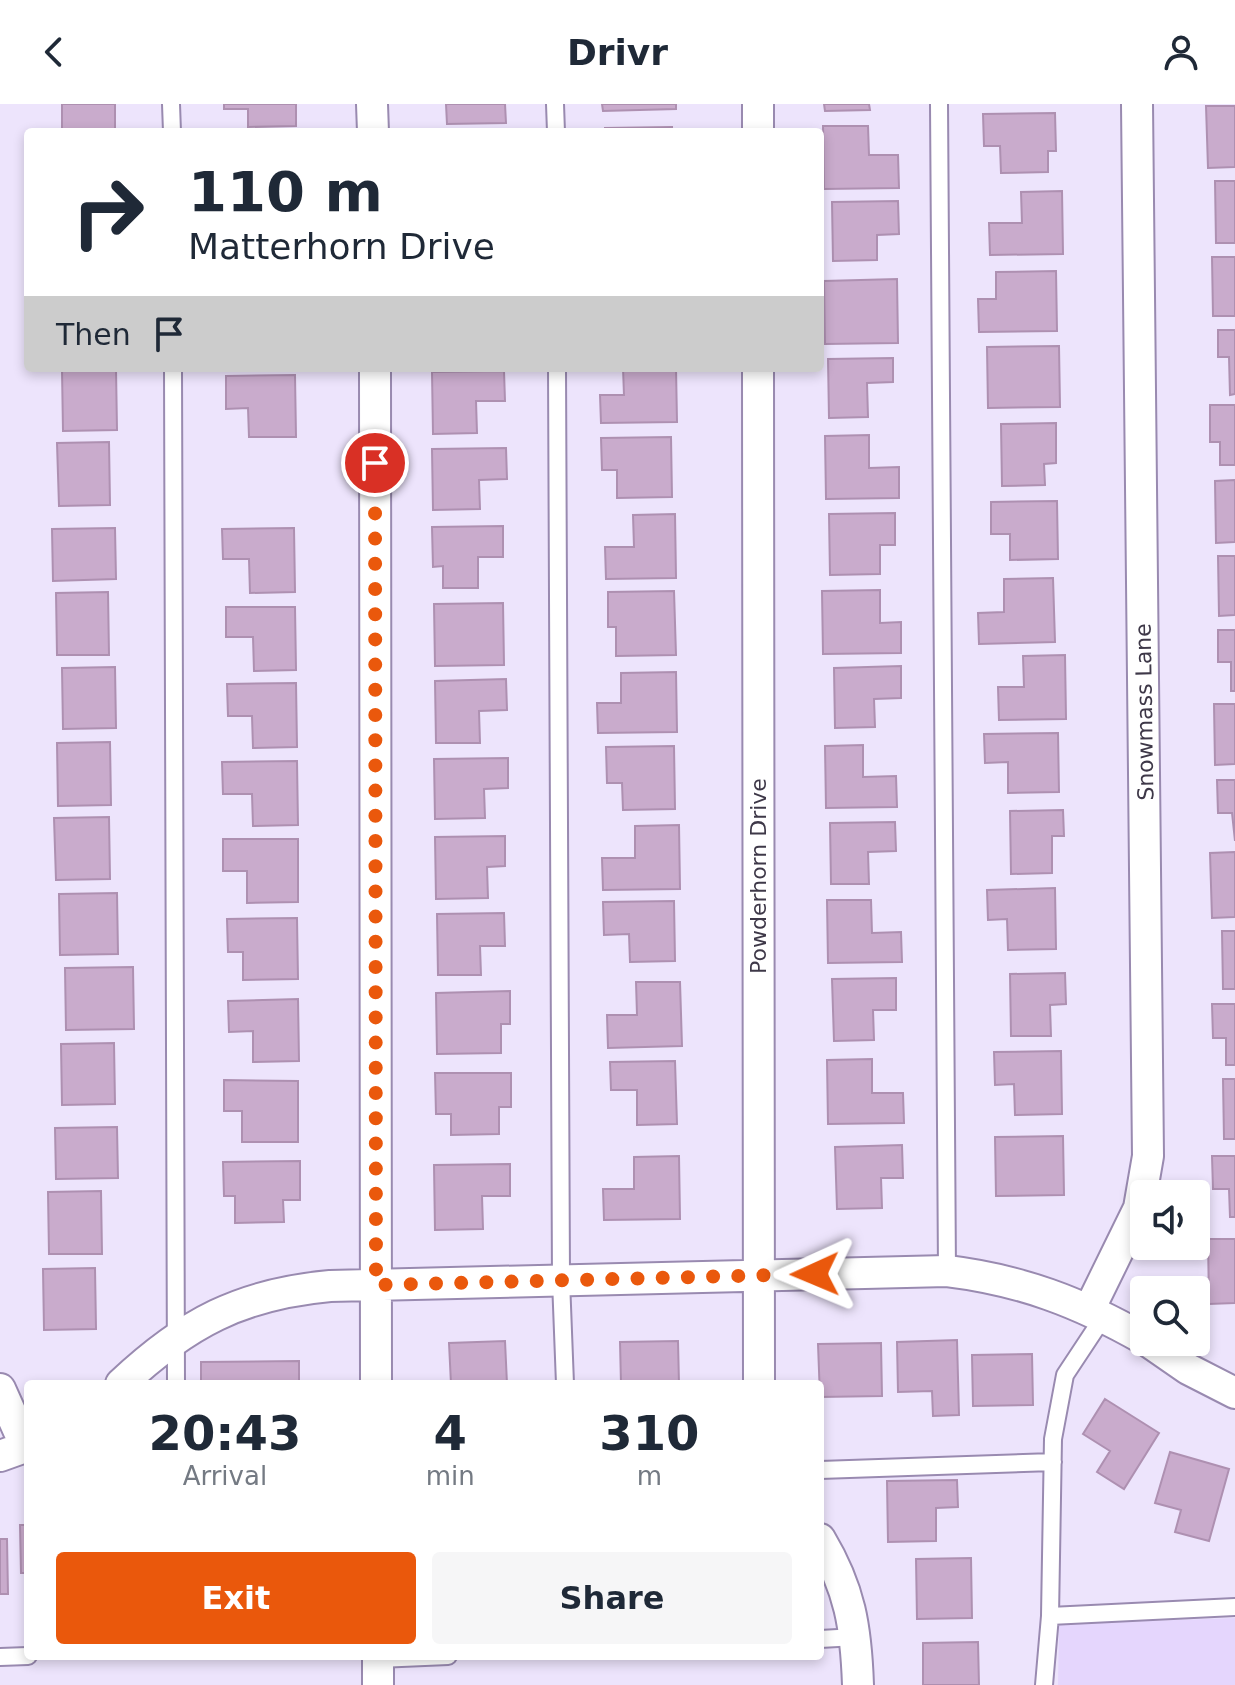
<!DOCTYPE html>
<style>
:root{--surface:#fff;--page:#f6f6f7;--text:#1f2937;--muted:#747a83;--accent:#ea580c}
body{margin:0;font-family:"DejaVu Sans",sans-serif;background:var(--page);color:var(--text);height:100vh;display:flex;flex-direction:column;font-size:30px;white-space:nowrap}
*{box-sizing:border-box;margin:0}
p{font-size:26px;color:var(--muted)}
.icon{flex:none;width:44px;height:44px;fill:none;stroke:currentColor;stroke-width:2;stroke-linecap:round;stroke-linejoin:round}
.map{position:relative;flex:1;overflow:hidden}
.drawer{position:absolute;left:24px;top:1276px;width:800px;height:280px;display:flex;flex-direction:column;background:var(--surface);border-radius:8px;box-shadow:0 4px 12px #0003}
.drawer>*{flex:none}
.banner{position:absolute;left:24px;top:24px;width:800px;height:244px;border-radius:8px;box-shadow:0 4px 12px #0003;background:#fff;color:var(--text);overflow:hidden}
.controls{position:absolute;left:1130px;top:1076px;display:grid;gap:16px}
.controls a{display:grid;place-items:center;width:80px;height:80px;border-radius:8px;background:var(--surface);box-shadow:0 4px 12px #0003;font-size:40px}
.pin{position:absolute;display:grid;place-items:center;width:68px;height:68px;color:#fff;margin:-34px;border:4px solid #fff;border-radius:50%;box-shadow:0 2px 8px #0007}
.me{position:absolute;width:88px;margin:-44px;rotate:269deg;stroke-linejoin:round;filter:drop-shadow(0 0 6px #0008)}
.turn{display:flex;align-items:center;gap:28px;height:168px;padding:0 32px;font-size:36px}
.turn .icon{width:104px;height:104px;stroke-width:2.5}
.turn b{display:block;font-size:56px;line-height:68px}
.then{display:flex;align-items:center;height:76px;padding:0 32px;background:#0003;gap:16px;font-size:30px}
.eta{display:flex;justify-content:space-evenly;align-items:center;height:136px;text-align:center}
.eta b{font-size:48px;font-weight:700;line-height:56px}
.button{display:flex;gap:16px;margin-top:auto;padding:16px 32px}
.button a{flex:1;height:92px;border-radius:8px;background:var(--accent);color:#fff;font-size:32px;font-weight:700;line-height:92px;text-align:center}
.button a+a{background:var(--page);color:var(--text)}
header{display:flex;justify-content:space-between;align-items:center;height:104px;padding:0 32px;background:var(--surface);font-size:36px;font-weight:700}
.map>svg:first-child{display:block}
</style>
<header><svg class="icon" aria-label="back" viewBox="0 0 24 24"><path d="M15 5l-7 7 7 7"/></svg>Drivr<svg class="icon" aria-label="person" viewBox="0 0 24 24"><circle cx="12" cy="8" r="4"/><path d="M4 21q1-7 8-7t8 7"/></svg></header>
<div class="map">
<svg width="1235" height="1581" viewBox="0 0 1235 1581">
<rect width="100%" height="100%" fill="#ede4fc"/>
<path fill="#e5d6fd" d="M1235,1514v67h-177l1,-61z"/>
<path fill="#c9abcc" stroke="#ae90b1" stroke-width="2" d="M62,0h53v27l-53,1z
M224,0h72v22l-48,1v-18h-24z
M446,0h59l1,19 -59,1z
M602,0h74v5l-73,2z
M824,0h45l1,6 -45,1z
M1206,2h29v61l-27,1z
M1055,9l1,38h-8v21l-47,1 -1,-27h-16l-1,-32z
M823,22h45l1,29h29l1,33 -75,1z
M672,23v5h-67v-4z
M1215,77h20v62h-19z
M1062,87l1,63 -73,1 -1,-32h33l-1,-31z
M898,97l1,33 -22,1v25l-44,1 -1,-59z
M1212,153h23v59h-22z
M1056,167l1,60 -78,1 -1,-33h18v-27z
M897,175l1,64 -73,1 -1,-63z
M1218,226h17v64l-5,1 -1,-38h-11z
M1059,242l1,61 -72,1 -1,-61z
M893,254v24l-26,1 1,34 -39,1 -1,-59z
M623,264h53l1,54 -76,1 -1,-28h24z
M116,265l1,61 -54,1 -1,-61z
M504,267l1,30h-29l1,32 -44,1 -1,-62z
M295,271l1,62h-47l-1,-29 -22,1v-33z
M1210,301h25v60h-15v-23h-10z
M1056,319v40l-12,1 1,21 -43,1 -1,-62z
M869,331v33l30,-1v31l-73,1 -1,-63z
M671,333l1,60 -55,1v-28h-15l-1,-32z
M109,338l1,63 -51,1 -2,-63z
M506,344l1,31 -28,1 1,29 -47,1 -1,-61z
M1235,376v62l-19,1 -1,-62z
M1057,397l1,58 -48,1v-26h-19v-32z
M895,409v32h-15v29l-50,1 -1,-61z
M675,410l1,64 -70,1 -1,-32h29l-1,-32z
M503,422v31h-25v31h-35v-22l-10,1 -1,-40z
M115,424l1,51 -63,2 -1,-52z
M294,424l1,64 -45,1 -1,-34h-26l-1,-30z
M1218,452h17v59l-16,1z
M1053,474l2,64 -76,2 -1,-31 26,-1v-33z
M880,486v33l21,-1v31l-78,1 -1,-63z
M674,487l2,64 -60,1v-29h-8v-35z
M108,488l1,63h-52l-1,-62z
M503,499l1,62 -69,1 -1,-62z
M226,503h69l1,63 -42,1 -1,-34h-27z
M1218,526h17v61h-4v-29h-13z
M1065,551l1,64 -67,1 -1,-33h26l-1,-31z
M901,562v32l-27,1 1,28 -40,1 -1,-60z
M115,563l1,61 -53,1 -1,-61z
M676,568l1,60 -79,1 -1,-30h24v-30z
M506,575l1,31 -28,1 1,32h-44l-1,-62z
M296,579l1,64 -44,1 -1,-32h-24l-1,-32z
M1214,600h21v60l-20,1z
M1058,629l1,59 -51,1v-31l-23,1 -1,-29z
M110,638l1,63 -53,1 -1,-63z
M863,641v32l33,-1 1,31 -71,1 -1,-62z
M674,642l1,63 -52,1 -1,-27h-15l-1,-36z
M508,654v30l-24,1 1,29 -50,1 -1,-60z
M297,657l1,64 -45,1 -1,-32h-29l-1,-32z
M1217,676h18v61l-3,-28h-14z
M1063,706l1,26h-12v37l-41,1 -1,-63z
M109,713l1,62 -54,1 -2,-62z
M895,718l1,29 -28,1 1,32h-38l-1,-61z
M679,721l1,64 -77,1 -1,-32h33v-32z
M505,732v30l-18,1 1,31 -52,1 -1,-62z
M223,735h75v63l-51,1v-32h-24z
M1235,748v65l-23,1 -2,-65z
M1055,784l1,61 -48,1 -1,-31 -19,1 -1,-30z
M117,789l1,61 -58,1 -1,-61z
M827,796h44l1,33 29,-1 1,30 -74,1z
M674,797l1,60 -45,1 -1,-28 -25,1 -1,-33z
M504,809l1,33h-25l1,29h-43l-1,-61z
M297,814l1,61 -55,1v-28h-15l-1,-33z
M1222,827h13v58h-12z
M133,863l1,62 -68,1 -1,-62z
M1065,869l1,31 -16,1 1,31h-40l-1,-62z
M896,874v32h-23l1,30 -40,1 -2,-62z
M636,878h44l2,64 -74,2 -1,-33h30z
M510,887v33h-9v29l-64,1 -1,-61z
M298,895l1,62 -46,1v-31l-24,1 -1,-31z
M1212,900h23v61h-9v-27h-13z
M114,939l1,61 -53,1 -1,-61z
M1061,947l1,63 -47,1 -1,-31 -19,1 -1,-33z
M872,955v34h31l1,30 -76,1 -1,-64z
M675,957l2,63 -40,1v-35h-26l-1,-28z
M435,969h76v34h-12v27l-48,1v-21h-15z
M1223,975h12v60h-11z
M224,976l74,1v61h-56v-31h-18z
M117,1023l1,51 -62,1 -1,-51z
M1063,1032l1,59 -68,1 -1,-59z
M902,1041l1,33h-22l1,30 -45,1 -2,-62z
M679,1052l1,63 -76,1 -1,-31h31v-32z
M1212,1052h23v61h-5l-1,-28h-16z
M300,1057v39h-17l1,22 -49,1v-27h-11l-1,-34z
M510,1060v32h-28l1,33 -48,1 -1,-65z
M101,1087l1,63h-53l-1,-62z
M1208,1135h27v64l-26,1z
M95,1164l1,61 -52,1 -1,-61z
M957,1236l2,75 -26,1 -1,-25 -34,1 -1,-50z
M505,1237l2,43h-56l-2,-41z
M678,1237l1,43h-58l-1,-42z
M881,1239l1,53 -62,1 -2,-53z
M1032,1250l1,51 -60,1 -1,-51z
M299,1257v23h-98v-22z
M1105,1295l54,34 -35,56 -27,-17 13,-21 -27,-17z
M1170,1348l59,17 -20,72 -34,-9 6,-22 -26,-7z
M957,1376l1,27 -22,1v33l-48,1 -1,-61z
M20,1421h8v48h-7z
M0,1435h7l1,55h-8z
M971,1454l1,60 -55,1 -1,-60z
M978,1538l1,43h-56v-42z"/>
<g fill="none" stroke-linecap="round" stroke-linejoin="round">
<g stroke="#998ab0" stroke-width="20">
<path id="lane" d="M171,0l1,28
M555,0l1,28
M939,0l8,1167
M173,264l3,1016
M557,264l4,912 4,104
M820,1366l233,-8
M1050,1512l185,-9
M820,1535l36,-2
M0,1553l28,-1
M378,1555l70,-3
M1044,1581l6,-69 3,-177 12,-64 39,-59"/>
</g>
<g stroke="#998ab0" stroke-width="34">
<path id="street" d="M372,0l1,28
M758,28v-28
M375,264l1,1016
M758,264l1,1016
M1090,1204l49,-100 9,-52 -11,-1052
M1149,1238l39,27 47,24
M121,1280c65,-61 120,-90 209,-98l617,-15c74,9 132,31 197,68
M0,1285l26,58
M0,1352l28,-10
M820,1435c30,50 36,88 38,146
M378,1552v29"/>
</g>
<use href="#lane" stroke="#fff" stroke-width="16"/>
<use href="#street" stroke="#fff" stroke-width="30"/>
</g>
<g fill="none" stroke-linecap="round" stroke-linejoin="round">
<path stroke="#ea580c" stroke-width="14" stroke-dasharray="0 25.2" d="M375,359l1,822 439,-11"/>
</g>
<g text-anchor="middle" stroke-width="6" stroke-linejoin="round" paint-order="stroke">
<g font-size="22" fill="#3e3848" stroke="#fff">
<text transform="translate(1144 608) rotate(-91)" y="8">Snowmass Lane</text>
<text transform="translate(758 772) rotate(-90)" y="8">Powderhorn Drive</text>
</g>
</g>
</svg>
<div class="controls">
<a><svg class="icon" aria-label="sound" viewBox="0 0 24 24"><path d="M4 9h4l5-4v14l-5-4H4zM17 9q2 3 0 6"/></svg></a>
<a><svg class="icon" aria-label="search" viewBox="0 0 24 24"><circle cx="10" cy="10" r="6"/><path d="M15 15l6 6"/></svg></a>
</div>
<div class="pin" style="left:375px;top:359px;background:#d93025"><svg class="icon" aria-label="arrive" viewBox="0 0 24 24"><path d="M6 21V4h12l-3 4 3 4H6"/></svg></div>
<svg class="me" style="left:815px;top:1170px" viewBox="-20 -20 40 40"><path d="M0-17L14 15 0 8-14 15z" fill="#ea580c" stroke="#fff" stroke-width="4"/></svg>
<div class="banner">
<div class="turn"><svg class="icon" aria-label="right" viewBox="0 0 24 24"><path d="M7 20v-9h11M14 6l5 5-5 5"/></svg><div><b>110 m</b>Matterhorn Drive</div></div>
<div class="then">Then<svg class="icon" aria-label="arrive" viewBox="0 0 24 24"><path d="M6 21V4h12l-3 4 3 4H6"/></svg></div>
</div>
<section class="drawer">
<div class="eta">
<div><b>20:43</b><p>Arrival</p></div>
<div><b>4</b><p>min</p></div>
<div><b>310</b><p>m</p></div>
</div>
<div class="button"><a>Exit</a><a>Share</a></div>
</section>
</div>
